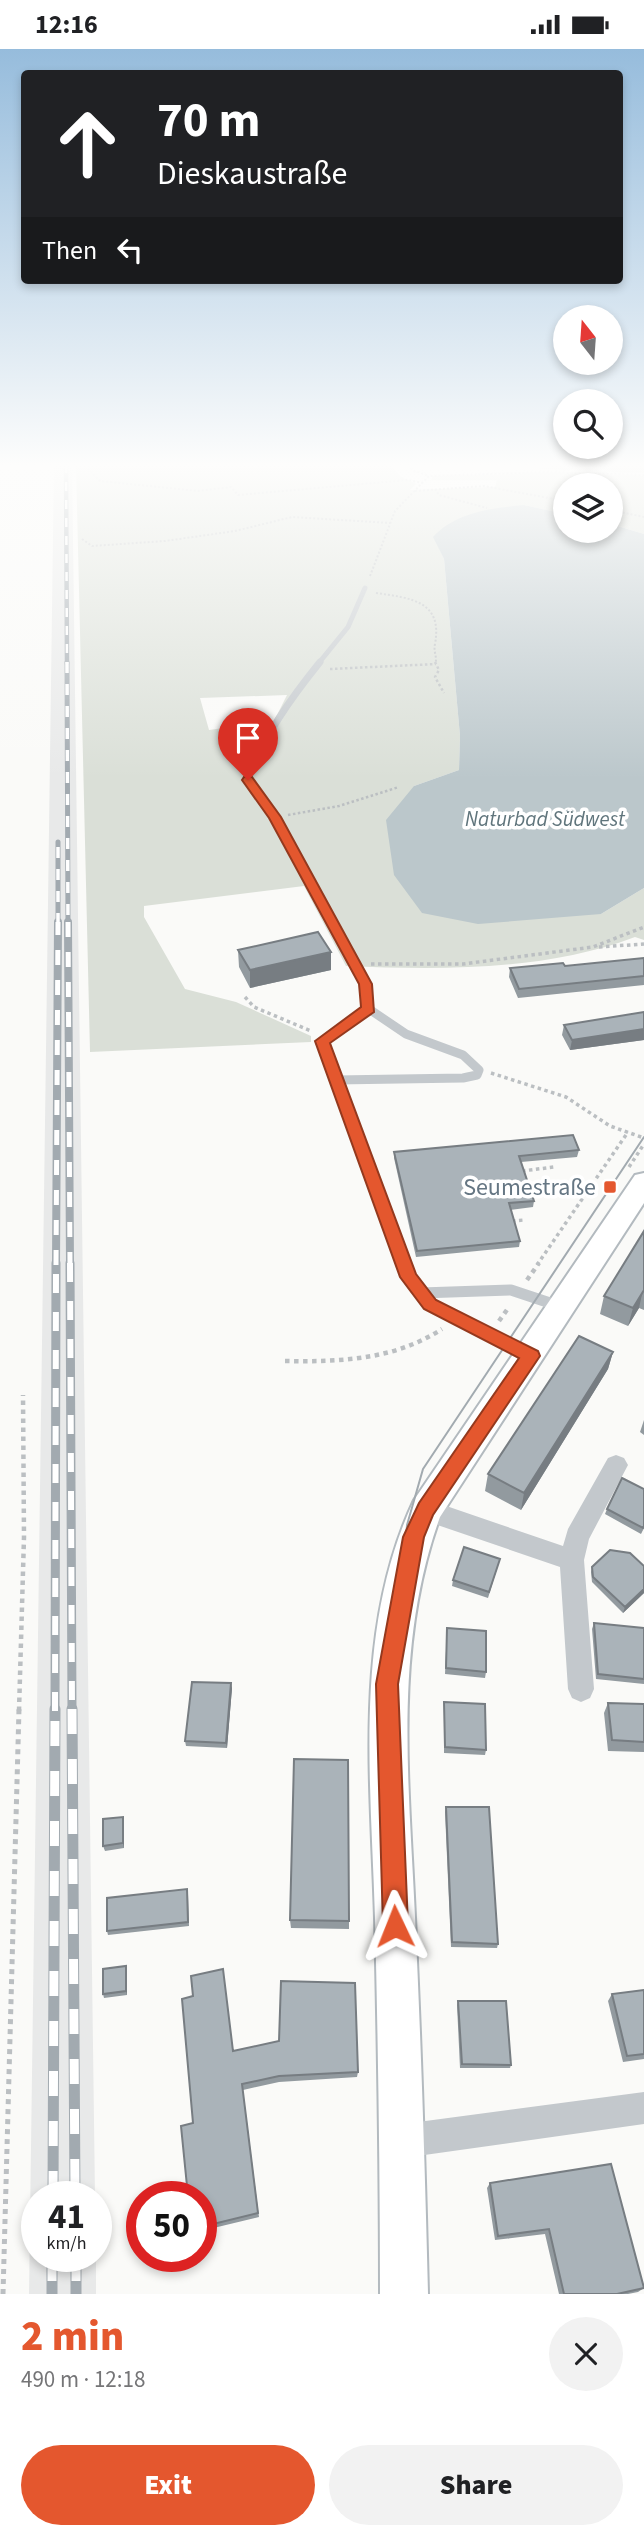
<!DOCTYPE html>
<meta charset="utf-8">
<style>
:root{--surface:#fff;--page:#f2f2f2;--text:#202124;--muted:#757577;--accent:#e4572e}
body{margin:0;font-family:"Source Sans 3",sans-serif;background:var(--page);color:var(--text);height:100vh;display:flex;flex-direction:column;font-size:26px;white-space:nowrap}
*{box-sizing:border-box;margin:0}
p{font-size:23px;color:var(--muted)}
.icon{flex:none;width:38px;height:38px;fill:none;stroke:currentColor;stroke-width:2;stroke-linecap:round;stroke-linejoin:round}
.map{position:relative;height:2245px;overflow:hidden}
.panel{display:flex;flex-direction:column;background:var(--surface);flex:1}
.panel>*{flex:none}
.top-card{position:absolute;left:21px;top:21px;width:602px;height:214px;border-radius:7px;box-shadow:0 4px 10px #0003;background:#202124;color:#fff;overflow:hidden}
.needle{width:46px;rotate:343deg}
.controls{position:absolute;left:553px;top:256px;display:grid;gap:14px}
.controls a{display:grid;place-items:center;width:70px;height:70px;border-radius:50%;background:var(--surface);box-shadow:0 4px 10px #0003;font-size:35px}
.speed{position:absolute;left:21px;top:2132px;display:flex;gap:14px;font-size:35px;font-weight:700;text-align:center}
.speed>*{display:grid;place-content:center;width:91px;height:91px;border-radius:50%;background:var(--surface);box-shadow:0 4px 10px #0003;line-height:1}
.speed small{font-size:18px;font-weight:400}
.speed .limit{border:10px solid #d22;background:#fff;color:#111}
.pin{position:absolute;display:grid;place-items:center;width:60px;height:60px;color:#fff;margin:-72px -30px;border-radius:50% 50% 50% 0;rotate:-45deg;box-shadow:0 0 7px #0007}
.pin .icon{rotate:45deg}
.me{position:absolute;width:77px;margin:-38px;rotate:358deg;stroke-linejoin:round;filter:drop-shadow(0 0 5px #0008)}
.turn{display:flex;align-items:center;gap:24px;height:147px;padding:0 21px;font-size:32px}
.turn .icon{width:91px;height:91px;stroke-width:2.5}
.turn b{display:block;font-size:49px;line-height:60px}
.then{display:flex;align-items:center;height:66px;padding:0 21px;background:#0003;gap:14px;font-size:26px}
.round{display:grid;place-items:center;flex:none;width:74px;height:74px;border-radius:37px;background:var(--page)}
.headline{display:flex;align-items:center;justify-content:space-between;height:119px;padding:0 21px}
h1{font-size:42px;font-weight:800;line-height:52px;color:var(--accent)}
.primary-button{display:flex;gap:14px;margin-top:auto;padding:14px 21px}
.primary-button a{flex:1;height:80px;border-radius:42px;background:var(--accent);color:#fff;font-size:28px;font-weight:800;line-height:80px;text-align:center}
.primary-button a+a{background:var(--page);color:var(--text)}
.status{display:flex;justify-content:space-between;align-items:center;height:49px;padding:0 35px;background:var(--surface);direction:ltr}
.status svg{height:19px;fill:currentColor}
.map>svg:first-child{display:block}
</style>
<div class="status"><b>12:16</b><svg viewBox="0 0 49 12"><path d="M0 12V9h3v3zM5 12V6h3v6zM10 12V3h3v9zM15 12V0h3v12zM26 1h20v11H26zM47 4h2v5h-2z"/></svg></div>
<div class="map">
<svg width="644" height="2245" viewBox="0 0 644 2245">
<rect width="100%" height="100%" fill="#fafaf8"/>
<path fill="#e8e9e9" d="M54,415h18l23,1732h-58v60h59v38h-67z"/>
<path fill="#dadfd7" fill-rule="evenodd" d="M76,415h315l9,12 16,8 -6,6 85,-3 2,-7h-66l2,-4 113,-3 98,3v58l-33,-10v-39h-46v29l-41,-9 -90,32 10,22 16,177 -1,34 -45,16 187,128 43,-26v52l-9,-3c-90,34 -193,33 -289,29l-42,-80 -160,20v11l41,72 51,13 75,34v6l-221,10zM287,646l-13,26 -65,9 -9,-32z
M568,415h76v9l-106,-4z"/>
<path fill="#bbc7cb" d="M524,456l41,9v16h46v-6l33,10v354l-43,26 -123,10 -56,-11 -28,-38 -8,-55 28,-34 45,-16 1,-34 -16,-177 -11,-22c23,-25 59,-29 91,-32z"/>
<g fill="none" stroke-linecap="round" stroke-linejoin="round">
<g stroke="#b3babf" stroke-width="4">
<path id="secondary" d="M644,1124v30l-204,314c-47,129 -31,265 -25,400 6,125 10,251 13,377h-48c0,-125 -2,-251 -5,-376 -4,-140 -22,-288 39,-418l221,-325z"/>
</g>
<path stroke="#bbbfc2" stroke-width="2" stroke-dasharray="2 2" stroke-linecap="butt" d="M410,415l2,6 17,6
M88,419l12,13 98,10 33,-4 7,8 170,-15 15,3
M435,440l4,6 48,13
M415,442l69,-5 81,15
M611,461l33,7
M82,490l10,7 73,-5 70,-10 57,-14 98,6
M370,527l25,-65 34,-35 116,-4 99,3
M376,544c35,5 67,8 59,51 -2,8 3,14 0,20"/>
<path stroke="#bbbfc2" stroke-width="2.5" stroke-dasharray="2.5 2.5" stroke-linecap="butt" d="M435,613l4,8 -4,7 9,16
M330,620l106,-5
M288,766l51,-9 60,-19"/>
<path stroke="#bbbfc2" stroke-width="3.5" stroke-dasharray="3.5 3.5" stroke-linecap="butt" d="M599,898l45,-3
M371,915h92l130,-17 51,-20
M245,948l9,10 57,24
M491,1024l75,24 44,29 34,12
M629,1118l15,-23
M522,1122l32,-4
M512,1172l12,-1
M537,1216l91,-133"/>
<path stroke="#bbbfc2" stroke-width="4.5" stroke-dasharray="4.5 4.5" stroke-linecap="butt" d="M527,1231l12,-17
M499,1272l10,-14
M285,1312c55,1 109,-1 157,-32
M19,1662l5,-174 -1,-142"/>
<path stroke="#bbbfc2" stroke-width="5" stroke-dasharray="5 5" stroke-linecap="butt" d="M3,2245l16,-585"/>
<path stroke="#c3c8cc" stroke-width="5" d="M318,615l30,-37 17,-39"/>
<path stroke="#c3c8cc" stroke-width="7" d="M320,613c-29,36 -57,75 -72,118l27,37 58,107"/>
<path stroke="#c3c8cc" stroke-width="9" d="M332,873l33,62 4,25 -47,32 82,224
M336,1031l127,-2 14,-3 2,-5 -16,-15 -57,-21 -37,-25"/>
<path stroke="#c3c8cc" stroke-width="11" d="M404,1214l5,14 21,27 98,50
M421,1244l90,-3 48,16"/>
<path fill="#c3c8cc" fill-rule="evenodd" d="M616,1406l8,3 4,7 -39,74 -5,21 10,129 -4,9 -9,4 -9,-4 -4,-9 -8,-122 -143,-49 -3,-8 3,-8 9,-3 137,47 5,-17 40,-71z
M644,2043v32l-241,34 -12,-5 -5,-12 5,-12 12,-5z"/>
<use href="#secondary" fill="#fff" fill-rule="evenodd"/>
<path stroke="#a2aab0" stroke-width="2" d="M401,1550l6,-74 16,-56 221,-332"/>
<g stroke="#a2aab0" stroke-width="4.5">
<path id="rail-far4" d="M66,415l1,200"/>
</g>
<g stroke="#a2aab0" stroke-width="5">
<path id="rail-far3" d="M67,613l1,262
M58,875v-82"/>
</g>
<g stroke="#a2aab0" stroke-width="8">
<path id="rail-far2" d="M68,873l2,343
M56,1216l2,-343"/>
</g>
<g stroke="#a2aab0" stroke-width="9">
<path id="rail-far1" d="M70,1214l2,448
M55,1662l1,-448"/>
</g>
<g stroke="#a2aab0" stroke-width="11">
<path id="rail" d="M72,1660l3,487
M53,2147l2,-487
M52,2207v38
M76,2207v38"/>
</g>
<use href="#rail-far4" stroke="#fff" stroke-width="2.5" stroke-dasharray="9" stroke-linecap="butt"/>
<use href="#rail-far3" stroke="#fff" stroke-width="3.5" stroke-dasharray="11" stroke-linecap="butt"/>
<use href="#rail-far2" stroke="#fff" stroke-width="5" stroke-dasharray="15" stroke-linecap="butt"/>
<use href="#rail-far1" stroke="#fff" stroke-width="6" stroke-dasharray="19" stroke-linecap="butt"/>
<use href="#rail" stroke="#fff" stroke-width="9" stroke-dasharray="25" stroke-linecap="butt"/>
</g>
<path fill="#929a9f" d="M238,901l93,20 -81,18 -11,-21z
M644,909v27l-126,13 -9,-21 1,-9 55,-2z
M644,963v28l-74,10 -8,-15 2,-10z
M579,1101l-2,7 -56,5 13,39 -1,6 -23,3 10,31 -1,6 -103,10 -22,-99v-6z
M644,1182v79l-5,-2 -11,18 -28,-12 4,-18z
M613,1303l-5,17 -87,141 -36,-19 3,-17z
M644,1371v15l-4,-3z
M607,1460l37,19 -3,6 -36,-20z
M500,1510l-12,39 -36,-12 1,-6z
M644,1517v27l-21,20 -31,-31 -1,-10 1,-5z
M594,1574l50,5v56l-48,-5 -4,-50z
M447,1579l39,44 -1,6 -40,-4z
M232,1639l-5,60 -41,-2 -1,-5z
M444,1653l42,48 -1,5 -41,-2z
M608,1654l36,1v48l-36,-1 -4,-38z
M446,1758l52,137 -1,4 -46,-1 -6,-135z
M124,1773v26l-19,3 -2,-5z
M188,1845l1,32 -81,9 -1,-4z
M290,1871l59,1v8l-58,-1z
M126,1917l1,4v25l-23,3 -1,-4z
M644,1941v69l-21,3 -15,-61 4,-7z
M458,1952l53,64 -1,3h-50l-3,-63z
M233,2002l125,21 -1,5 -78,5 -36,8 16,127 -58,14v-35l-8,-73z
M490,2134l154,105 -6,4 -10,2h-69l-14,-60 -50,6 -8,-52z"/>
<path fill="#777d82" d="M331,903v18l-81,18v-18z
M644,980v11l-74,10 2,-10z
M643,1241l-4,18 -11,18 5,-18z
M613,1303l-5,17 -87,141 3,-17z
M644,1540v4l-21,20 2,-6z
M231,1634l1,5 -5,60 -1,-5z
M123,1768l1,5v26l-1,-5z
M126,1917l1,4v25l-1,-4z"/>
<path fill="#aab3b9" stroke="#777d82" stroke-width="2" d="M318,883l13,20 -81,18 -12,-20z
M644,909v18l-125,13 -9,-21 53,-5 2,3z
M644,963v17l-72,11 -8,-15z
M573,1086l6,15 -60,6 15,45 -25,2 11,38 -103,10 -23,-99z
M644,1182v59l-11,18 -29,-12z
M579,1287l34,16 -89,141 -36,-19z
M622,1429l22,11v37l-1,2 -36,-19z
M464,1498l36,12 -11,33 -36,-12z
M610,1501l20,3 14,13v23l-19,18 -32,-30 -1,-10z
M594,1574l50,5v51l-46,-5z
M447,1579l39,3v41l-40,-4z
M192,1633l39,1 -5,60 -41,-2z
M444,1653l41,2 1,46 -41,-3z
M608,1654l36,1v38l-32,-2z
M294,1710l54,1 1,161 -59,-1z
M446,1758h43l9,137 -46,-2z
M123,1768v26l-20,3v-27z
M187,1840l1,33 -81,9v-33z
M126,1917v25l-23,3v-25z
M223,1920l10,82 46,-10 2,-60 74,2 3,89 -79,4 -37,8 16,129 -57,14v-31h-13l-7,-70 12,-3 -11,-124 11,-3 -2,-20z
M644,1941v64l-17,2 -15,-62z
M458,1952h48l5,64 -49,-1z
M611,2115l33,124 -27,6h-53l-15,-65 -51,7 -8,-53z"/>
<linearGradient id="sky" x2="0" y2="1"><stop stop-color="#96bcdc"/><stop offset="0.57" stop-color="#fdfdfc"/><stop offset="1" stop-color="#fdfdfc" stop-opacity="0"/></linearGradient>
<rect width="644" height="730" fill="url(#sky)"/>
<path fill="#e4572e" stroke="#94391e" stroke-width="2" d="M244,728h8l29,40 91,167 2,28 -44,31 86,231 20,26 102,51 2,5 -107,159 -9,22 -26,147 10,242 -4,9 -9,4 -8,-4 -4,-9 -7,-242 27,-147 16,-34 100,-145 -95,-49 -24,-32 -85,-236 46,-34 -2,-23 -90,-166 -27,-38z"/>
<rect fill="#e4572e" stroke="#fff" stroke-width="2.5" x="603" y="1131" width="14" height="14" rx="3.5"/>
<g text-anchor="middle" stroke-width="7" stroke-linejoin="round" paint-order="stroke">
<g font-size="21" font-style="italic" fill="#60757c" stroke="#fff">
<text x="545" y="777">Naturbad Südwest</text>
</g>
<g font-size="24" fill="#657683" stroke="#fff" text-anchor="end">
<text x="596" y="1146">Seumestraße</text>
</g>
</g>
</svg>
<div class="controls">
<a><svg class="needle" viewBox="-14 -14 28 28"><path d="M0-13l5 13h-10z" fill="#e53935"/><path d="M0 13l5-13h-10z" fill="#757577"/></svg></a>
<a><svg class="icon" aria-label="search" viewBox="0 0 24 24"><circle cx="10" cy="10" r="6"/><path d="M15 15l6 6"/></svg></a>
<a><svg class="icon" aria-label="layers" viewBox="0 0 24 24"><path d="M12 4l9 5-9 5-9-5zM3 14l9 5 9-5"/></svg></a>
</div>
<div class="speed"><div>41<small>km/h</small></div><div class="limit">50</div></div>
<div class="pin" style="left:248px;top:731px;background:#d93025"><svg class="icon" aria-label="arrive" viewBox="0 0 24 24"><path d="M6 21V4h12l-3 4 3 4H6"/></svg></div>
<svg class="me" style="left:395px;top:1877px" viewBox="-20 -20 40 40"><path d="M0-17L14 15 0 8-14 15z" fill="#e4572e" stroke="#fff" stroke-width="4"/></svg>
<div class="top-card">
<div class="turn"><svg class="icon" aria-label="ahead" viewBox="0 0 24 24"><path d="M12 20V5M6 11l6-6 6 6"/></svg><div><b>70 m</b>Dieskaustraße</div></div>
<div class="then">Then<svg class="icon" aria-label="left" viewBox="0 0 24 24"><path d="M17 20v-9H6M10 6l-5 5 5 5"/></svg></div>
</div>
</div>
<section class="panel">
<div class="headline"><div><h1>2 min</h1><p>490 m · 12:18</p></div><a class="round"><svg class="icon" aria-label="close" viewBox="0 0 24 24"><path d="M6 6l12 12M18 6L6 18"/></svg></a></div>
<div class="primary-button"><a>Exit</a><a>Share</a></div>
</section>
